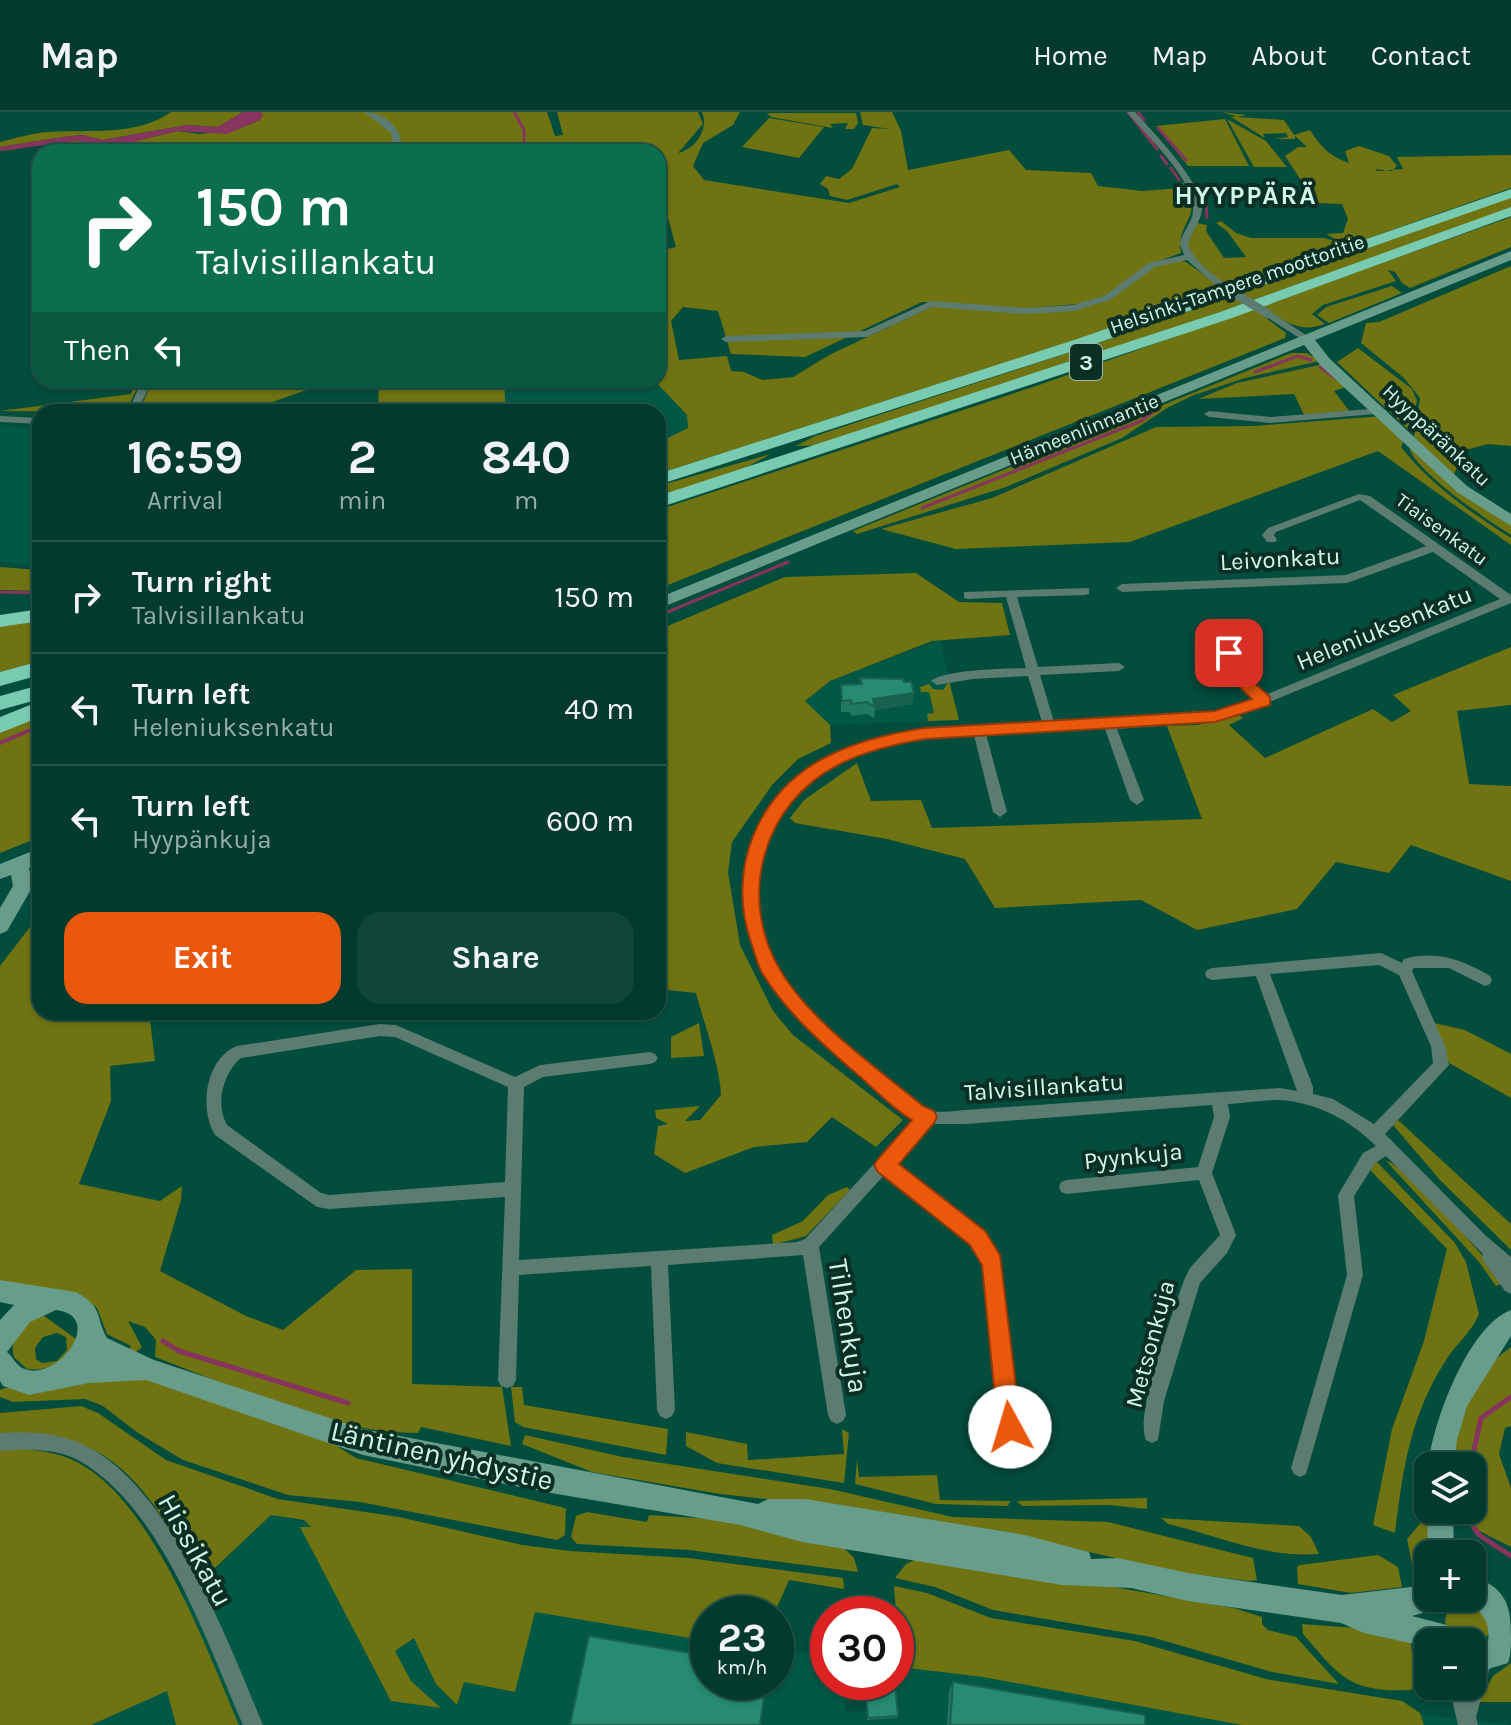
<!DOCTYPE html>
<meta charset="utf-8">
<style>
:root{--surface:#023a2e;--page:#10453a;--text:#f1f3f6;--muted:#96adaa;--line:#23544a;--accent:#ea580c}
body{margin:0;font-family:Karla,sans-serif;background:var(--page);color:var(--text);height:100vh;display:flex;flex-direction:column;font-size:30px;white-space:nowrap}
*{box-sizing:border-box;margin:0}
p{font-size:26px;color:var(--muted)}
.icon{flex:none;width:44px;height:44px;fill:none;stroke:currentColor;stroke-width:2;stroke-linecap:round;stroke-linejoin:round}
.map{position:relative;flex:1;overflow:hidden}
.sheet{position:absolute;left:32px;top:292px;width:634px;height:616px;display:flex;flex-direction:column;background:var(--surface);border-radius:24px;box-shadow:0 2px 6px #0004,0 0 0 2px var(--line)}
.sheet>*{flex:none}
.banner{position:absolute;left:32px;top:32px;width:634px;height:244px;border-radius:24px;box-shadow:0 2px 6px #0004,0 0 0 2px var(--line);background:#0b6e4f;color:#fff;overflow:hidden}
.controls{position:absolute;left:1414px;top:1340px;display:grid;gap:16px}
.controls a{display:grid;place-items:center;width:72px;height:72px;border-radius:16px;background:var(--surface);box-shadow:0 2px 6px #0004,0 0 0 2px var(--line);font-size:40px}
.speed{position:absolute;left:690px;top:1484px;display:flex;gap:16px;font-size:40px;font-weight:700;text-align:center}
.speed>*{display:grid;place-content:center;width:104px;height:104px;border-radius:50%;background:var(--surface);box-shadow:0 2px 6px #0004,0 0 0 2px var(--line);line-height:1}
.speed small{font-size:20px;font-weight:400}
.speed .limit{border:12px solid #d22;background:#fff;color:#111}
.pin{position:absolute;display:grid;place-items:center;width:68px;height:68px;color:#fff;margin:-34px;border-radius:16px;box-shadow:0 4px 12px #0006}
.me{position:absolute;width:88px;margin:-44px;rotate:354deg;stroke-linejoin:round;filter:drop-shadow(0 0 6px #0008)}
.turn{display:flex;align-items:center;gap:28px;height:168px;padding:0 32px;font-size:36px}
.turn .icon{width:104px;height:104px;stroke-width:2.5}
.turn b{display:block;font-size:56px;line-height:68px}
.then{display:flex;align-items:center;height:76px;padding:0 32px;background:#0003;gap:16px;font-size:30px}
.eta{display:flex;justify-content:space-evenly;align-items:center;height:136px;text-align:center}
.eta b{font-size:48px;font-weight:700;line-height:56px}
.action{display:flex;gap:16px;margin-top:auto;padding:16px 32px}
.action a{flex:1;height:92px;border-radius:24px;background:var(--accent);color:#fff;font-size:32px;font-weight:700;line-height:92px;text-align:center}
.action a+a{background:var(--page);color:var(--text)}
ul{padding:0;list-style:none}
li{display:flex;align-items:center;gap:24px;height:112px;padding:0 32px;border-top:2px solid var(--line)}
li div{flex:1}
li b{display:block;font-size:30px}
li em{font-style:normal}
header{display:flex;align-items:center;gap:48px;box-sizing:border-box;height:112px;padding:0 40px;background:var(--surface);border-bottom:2px solid var(--line)}
header strong{font-size:38px}
nav{display:flex;gap:44px;margin-inline-start:auto;font-size:28px}
.map>svg:first-child{display:block}
</style>
<header>
<strong>Map</strong>
<nav><a>Home</a><a>Map</a><a>About</a><a>Contact</a></nav>
</header>
<div class="map">
<svg width="1511" height="1613" viewBox="0 0 1511 1613">
<rect width="100%" height="100%" fill="#034d3d"/>
<path fill="#005845" d="M511,268h143l33,36 1,12 -30,15v-31h-152l-2,-30z
M0,312l40,6v136l-40,-5z
M940,528l19,80 -129,5 -25,-24 25,-20z
M0,1372l167,125 40,-32 64,-62 503,99h-66v68h68v-35l52,8v27h19l-2,30 30,-1 -2,-25 28,-1 24,-49 491,78 95,11h-1511z"/>
<path fill="#6f7311" fill-rule="evenodd" d="M171,0h72l-25,15 -31,-2 -84,15 -21,-5 -19,2 -63,10v-5c16,-4 33,-9 49,-10 41,-3 86,5 122,-20z
M261,0h286l8,24 8,-1 -6,-23h141l5,12 -25,29c18,-4 31,-24 24,-41h38l-7,13 -30,18 -10,23 11,14 145,23 51,-16 -3,-3 -50,16 -17,-4 -2,-7 -8,-5 6,-8 13,3 13,-10 20,-41 18,1 -27,-4 -3,-13h32l9,19 7,39 101,-20 17,20 65,3 7,13 45,5 37,-3 -1,-5h5c21,34 -8,38 -3,70l-30,11 -36,27 -27,12 -67,6 -99,-7 -117,55 -74,-3 -13,-43 -35,-4 -12,14 8,39 48,-4 4,15 13,1 18,8 31,-3 38,-23 105,-49 94,8 68,-10 56,-37 25,-6 7,2 35,25 -26,-27 -8,-16 10,-21 10,2 -1,6 18,27 22,-1 -19,-26 -11,-8 5,-2 15,12 15,5h73l18,5 -16,-9 17,-1 5,-14 -6,-15 -26,-1 -31,-47 13,-9h9l-12,-11v3h-21l14,-2 -2,-4 -23,1 2,4 -34,-21 5,-1 -14,-4 24,3 -9,2 47,3 10,15 16,-5c12,18 18,25 39,33l-4,-12 14,-5 30,10 8,10 -5,5 -17,-2 2,2 26,-2 -6,-12 114,-2v33l-386,136 -467,150v-31l30,-15 -1,-13 -33,-35h4v-129l18,-4 -9,-33 -9,3v-65h-533c-34,-20 -88,-8 -125,0l52,-10 74,1 52,-12 22,3 36,-4 24,-10z
M767,1h89l2,10 -4,6h-9l3,-6 -18,1 3,4 -62,-11z
M769,6l55,9 -25,31 -57,-11z
M1225,7l24,47h-61l-32,-40z
M1227,7l39,22 21,26h-33z
M1511,85v11l-285,102 -401,135 -29,1 19,-10 292,-96z
M1511,105v30l-101,41 -8,-5 -7,-11 -7,-2 8,11 -73,24 -11,9 13,10c-23,8 -34,1 -54,-11l-9,2 24,18 -1,5 -627,251v-79l384,-126z
M1511,154v180l-23,-2 -33,9 9,12 -8,4 -2,7 -40,-39 6,-39 -16,-20 -43,-35 5,-20 13,-1z
M1392,174l10,7 -73,30 -12,-8 9,-8z
M1358,236l54,41 5,12 -6,31 -74,-70z
M1291,241h16l13,8 -75,17 -51,17 -27,13 -45,30 -116,49 -149,47 -4,-3z
M1324,252l22,23 -12,4 16,21 -45,5 -11,-23 -96,5 39,-16z
M136,268h5l-12,25 -32,7 -97,-1 131,-17z
M153,268h214l-55,8 -68,24h-112l11,-10z
M379,268l120,2 12,-2 -7,2 2,30h-128z
M1382,304l23,22 -4,9c30,38 70,66 110,91v7l-133,-94 -248,91 -174,7 -75,-20 111,-31 164,-71 98,-1z
M1409,334l57,51 45,27v11c-22,-14 -99,-65 -102,-89z
M771,342l-35,19 -78,25v-12z
M0,455l40,3v21l-40,-1z
M916,461l43,29 43,1 8,32 -78,6 -102,40 -25,20 25,24 1,18 -33,16 -26,26 -40,57 -4,30 12,73 33,66 20,24 110,85 -27,27 -44,-30 -25,25 -53,5 -69,26 -31,-19 4,-28 10,-2 -12,-6 -1,-8 45,-4 -15,15 15,-1 21,-25c-1,-30 -17,-71 -25,-102l-38,-4v-359l127,-53z
M40,506v43l-40,11v-47z
M1511,535v58l-54,6 12,73 42,2v95l-100,-36 -22,28 -53,-11 -39,47 -100,21 -56,-30 -146,8 -30,-49 -78,-20 -92,-16 -5,-5 14,-18 53,-37 14,38 50,-1 11,28 270,-9 -35,-93 31,-1 41,-10 4,3 -14,7 36,33 108,-49 19,13 19,-11 -18,-16z
M949,569l10,39 -31,1 -1,-7 7,-1 -5,-21h-8l-1,-5 9,-3 4,5 10,1z
M40,602v123l-40,16v-121z
M40,802v98h109l6,49 -45,5 1,35 -32,83 81,17 22,-15 -1,14 -21,71 86,45 37,14 73,-60 56,-1v115l90,3 9,59 -90,-19 -3,6c-89,0 -180,-45 -263,-76l1,-17 -11,-13 -17,-6 14,26 -6,5 -7,-1 2,-5 -24,-12 -10,-26 -17,-14 -80,-12v-316z
M699,911l5,33 -33,2v-21z
M1434,911l31,7 46,24v44l-62,-35z
M1398,1008l113,104v26l-71,-70 -47,-55z
M1376,1049l79,82 11,19 13,52c-7,18 -23,30 -33,46 -36,56 -43,109 -51,173l-22,-8 19,-96 32,-88 23,-92 -77,-79z
M1386,1049c19,2 103,101 119,122l-9,3 -17,-24z
M847,1075l3,3 -44,46 -33,9 -1,-10 31,-14 25,-26z
M40,1201l39,28c-12,19 -27,31 -52,28l-13,-12c-6,-21 11,-34 26,-44zM57,1221l9,4 1,13 -10,11 -15,2 -6,-4 -1,-11 8,-11z
M1511,1235v79l-6,2 -6,26 12,34v59l-59,-30 -1,-7h21v-44h-21c8,-46 19,-91 60,-119z
M145,1266l187,65 24,15 205,49 5,2 -1,26 -8,5 -197,-38 -72,-7 -105,-35 -45,-27 -35,-27 -18,-7 -72,3 -13,-5v-7l5,-2z
M511,1275h11l2,18 144,24 -2,26 -143,-28 -8,-5z
M81,1294l17,7 68,47 112,39 121,18 123,28 48,6 118,7 155,20 1,11 -55,-9 -15,34h-66v27l-173,-29 -20,80 -51,-10 -7,23 -21,-21 -22,-46 -19,13 16,30 30,27 -50,-7 -91,-174h11l-7,-7 -33,-5 -72,68c-47,-90 -85,-157 -199,-149v-21z
M842,1317l7,4 -5,50 -127,-20 -31,-17v-14l61,12 1,16 96,-6z
M525,1323l98,22 207,32 123,28 155,5 145,36 4,22 -8,1 -72,-9 -101,-23 -253,-44 -103,-11 -128,-22 -70,-28z
M23,1337c19,2 37,4 54,13 76,39 129,186 162,263h-63l-9,-34 -76,34h-91v-275z
M857,1347l2,18 78,-2 3,25 70,1 -2,5 -72,-2 -81,-20z
M1147,1386v11l-38,-4 -87,1 -5,-5z
M587,1400l60,10 2,-7 62,4 130,26 13,13 4,14 -169,-22 -112,-6 -6,-7 5,-21z
M1429,1401l-1,73 -11,4 -10,-51z
M1161,1406l138,8 12,11 8,17c-54,4 -100,-18 -151,-30z
M1378,1443l20,12 4,20 -51,6 -53,-9 -1,-17 3,-2z
M919,1446l40,2 275,48 28,9v7l6,6 28,7 43,47 -67,-12 -121,-35 -158,-27 -58,-23 -40,-9 11,-14z
M894,1474l33,7 64,25 144,23 131,38 136,22 18,12 4,12h-182l-259,-48 -83,-10z
M1461,1486l22,12 7,22 -8,11 -21,-1 -16,-19 3,-20z
M1302,1512l54,4 54,10 6,47 -5,5c-61,3 -71,-13 -108,-56z
M1511,1551v39h-32l14,-26z"/>
<path fill="#87345e" d="M243,0h18l2,3 -3,5 -33,14 -49,-3 -58,14 -44,-4 -76,10v-4l63,-10 19,-2 21,5 84,-15 31,2z"/>
<g fill="none" stroke-linecap="round" stroke-linejoin="round">
<path stroke="#87345e" stroke-width="3" d="M514,0l10,18v22
M1128,0l29,37
M1138,0l6,8
M1158,16l28,32
M1161,44l6,8
M1171,56l8,12
M1194,72l12,17 1,17
M1320,255l15,11
M1255,260l43,-16 13,4
M922,396l219,-87 13,-10
M0,480l40,1
M658,504l130,-54
M23,621l17,-7"/>
<path stroke="#87345e" stroke-width="4" d="M0,631l28,-12"/>
<path stroke="#87345e" stroke-width="5" d="M163,1229l16,10 169,52
M1511,1285l-30,21 -9,41 1,67 6,9 32,21"/>
<path fill="#5c7c71" fill-rule="evenodd" d="M364,0c22,0 40,18 38,40h-8l-3,-19z
M1127,0h8c18,20 68,71 67,97 -1,13 -11,23 -14,35 7,18 22,28 36,39v4h-6l-31,-27 -32,7 -45,33 -36,11 -48,3 -94,-7 -65,30 -141,5 -5,-3 5,-3 139,-5 66,-30 95,7 47,-3 31,-9 45,-33 35,-8 -4,-11c2,-12 13,-22 13,-34 2,-30 -48,-76 -66,-98z
M1268,199l3,1 41,27 -8,2 -39,-25v-4z
M142,268h10l-11,24 -7,8h-11l9,-9z
M1382,296l5,3 -1,2 -115,10 -62,-6 -5,-3 5,-3 62,6z
M0,304l40,2v6l-40,-2z
M1359,382l11,2 141,99v8l-271,111 -59,10 -64,5 27,71 -7,5 -7,-5 -25,-71 -119,5 21,78 -7,5 -7,-5 -19,-77c-38,3 -77,7 -114,19 -88,30 -129,122 -87,206 18,37 50,64 80,90 16,14 58,57 76,61 12,2 25,0 37,-1l314,-22 17,3 -41,-115 -44,4 -5,-2 -2,-4 2,-4 5,-2 169,-15 21,10 2,-4c32,-9 59,1 86,17l2,4 -2,4 -5,2 -36,-18h-35l-2,3 33,75 4,19 -64,69 100,101 26,22v37l-6,-3 -21,-29 -2,-5 1,-3 -97,-98 -11,7 -21,33 9,79 -57,199 -6,3 -6,-3 -3,-6 56,-193 -9,-80 25,-42 13,-7c-26,-26 -60,-44 -97,-46 -17,0 -35,3 -51,4l2,13 -18,56 24,62 -9,18 -27,30 -36,118 -6,39 -6,3 -6,-3c-12,-27 28,-129 38,-160l6,-12 30,-33 -21,-55 -132,14 -6,-2 -2,-5 2,-5 6,-2 131,-13 16,-50 -2,-12 -246,19h-36l-35,39 88,70 15,24 2,5 19,165 -3,6 -6,3 -6,-3 -3,-6 -17,-163 -13,-21 -86,-69 -66,73 27,168 -3,6 -6,3 -6,-3 -3,-6 -25,-160 -135,10 7,145 -3,6 -6,3 -6,-3 -3,-6 -6,-144 -132,9 -3,105 -3,6 -6,2 -6,-2 -3,-6 7,-183 -176,12 -12,-2 -102,-72c-16,-26 -10,-76 22,-89l143,-22 16,1 119,52 25,-12 110,-13 5,2 3,4 -3,4 -5,2 -107,13 -19,10 -5,173 278,-18 8,-3 110,-120c-26,-15 -48,-38 -70,-58 -66,-59 -126,-124 -93,-219 12,-32 34,-61 64,-78 67,-38 151,-38 226,-42l-14,-46 -55,3 -36,6 -6,-4c16,-12 73,-12 95,-13l-20,-71 -38,2 -4,-1v-6l125,-4v6l-4,1 -68,2 21,70 81,-4 6,4 -6,4 -79,4 14,47c64,-2 139,1 200,-23l-21,-19 -10,-27 2,-3h8l9,25 23,20 235,-96 -67,-47 -86,31 -225,9 -6,-4 6,-4 224,-9 80,-29 -66,-46 -84,32 -2,3 3,5 -2,2h-8l-5,-7 6,-7zM1379,853l20,10 32,71 2,17 -59,61 -41,-25 -20,-5v-7l-43,-113zM380,924l15,1 113,50 -3,95 -176,13 -8,-2 -94,-68c-12,-21 -4,-52 14,-67z
M0,1321c30,-2 63,0 90,15 82,44 138,193 173,277h-20c-37,-84 -81,-218 -165,-265 -23,-12 -53,-11 -78,-9z
M1482,1538l7,3 3,7 -16,57 2,8h-20l-9,-39h23v-25l3,-8z"/>
<path fill="#689c8b" fill-rule="evenodd" d="M1511,139v9l-196,80 15,19 137,127 44,28v12l-54,-34 -137,-127 -16,-20 -646,264v-11z
M40,736v15l-11,5 4,18 -26,45 -7,3v-26l13,-22 -2,-11 -11,4v-15z
M0,1168l76,12c28,15 19,25 31,46l47,22 209,69 395,75 10,-5h37l220,36 64,17 2,7 27,-1 70,15 154,22 86,-10v13h17l-4,10 -29,8 35,9 4,10 -3,7h-20v5l-64,-14 -23,-10 -153,-22 -57,-13 -69,-3 -260,-43 -62,-17 -195,-33 -182,-37 -217,-75 -57,3 -60,12 -26,-9 -3,-5v-61l14,-15 -14,-3zM56,1198c50,6 2,72 -31,59 -8,-2 -12,-12 -18,-17l23,-30z
M1511,1198v26l-44,70 -10,34 -3,26h-26c5,-44 40,-140 83,-156z
M1428,1395v3h25l1,44 -26,1 -1,-45z
M1472,1463c33,14 39,27 39,62 0,9 0,17 -3,26l-36,11v-28l16,-4c3,-23 -9,-33 -26,-44h10z"/>
<path fill="#78cbb1" fill-rule="evenodd" d="M1511,77v9l-419,147 -434,140v-11l422,-136z
M1511,95v9l-279,102 -574,190v-12l562,-184z
M40,497v12l-40,6v-12z
M40,549v14l-40,11v-14z
M40,573v14l-40,11v-14z
M40,589v16l-40,16v-16z"/>
<path stroke="#5c7c71" stroke-width="9" d="M1221,173l47,29"/>
</g>
<path fill="#217861" d="M860,566l44,4 10,11 -2,11 -37,6 -1,8 -7,-4 -16,2 -1,-4h-9v-27l19,-1z
M865,1570l33,34 -1,2 -30,2z
M953,1570l192,43h-198l2,-34z"/>
<path fill="#1b614f" d="M914,581l-2,11 -37,6 -2,-11z"/>
<path fill="#268b71" stroke="#1b614f" stroke-width="2" d="M561,295l4,5h-20z
M860,566l43,1 1,3h7l3,11 -41,6 2,8 -8,-5 -16,2v-4l-9,1 -1,-16 21,-1z
M589,1524l119,20v26h58l-6,43h-190z
M865,1570h30l3,34 -30,2z
M953,1570l192,33v10h-195z"/>
<path fill="#ea580c" stroke="#983908" stroke-width="2" d="M1229,536l7,5 8,21 26,23v8l-55,17 -290,17c-30,5 -60,12 -87,26 -74,38 -101,130 -59,203 30,53 97,99 144,138l11,5 3,6 -3,6 -35,41 86,67 15,24 21,172 -3,8 -8,3 -9,-3 -3,-8 -16,-162 -12,-20 -92,-73 -4,-7 4,-6 34,-39c-22,-13 -41,-35 -61,-51 -32,-28 -64,-57 -87,-93 -7,-10 -9,-23 -13,-34 -25,-72 6,-150 75,-185 31,-16 65,-24 99,-29l290,-17 37,-12 -20,-19 -11,-27z"/>
<g text-anchor="middle" stroke-width="8" stroke-linejoin="round" paint-order="stroke">
<g font-size="20" fill="#d1f8ea" stroke="#0b2f25">
<text transform="translate(1237 172) rotate(-19)" y="7">Helsinki-Tampere moottoritie</text>
<text transform="translate(1084 317) rotate(-22)" y="7">Hämeenlinnantie</text>
<text transform="translate(1437 323) rotate(43)" y="7">Hyyppäränkatu</text>
<text transform="translate(1442 417) rotate(36)" y="7">Tiaisenkatu</text>
</g>
<rect fill="#0b2f25" stroke="#96bcaf" stroke-width="2" x="1070" y="232" width="32" height="36" rx="6"/>
<g font-size="22" font-weight="bold" fill="#d1f8ea">
<text x="1086" y="258">3</text>
</g>
<g font-size="24" fill="#d1f8ea" stroke="#0b2f25">
<text transform="translate(1280 447) rotate(-3)" y="8">Leivonkatu</text>
<text transform="translate(1384 516) rotate(-22)" y="8">Heleniuksenkatu</text>
<text transform="translate(1044 975) rotate(-4)" y="8">Talvisillankatu</text>
<text transform="translate(1133 1044) rotate(-6)" y="8">Pyynkuja</text>
<text transform="translate(1150 1232) rotate(-75)" y="8">Metsonkuja</text>
</g>
<g font-size="26" font-weight="bold" letter-spacing="2" fill="#d1f8ea" stroke="#0b2f25">
<text x="1246" y="92">HYYPPÄRÄ</text>
</g>
<g font-size="28" fill="#d1f8ea" stroke="#0b2f25">
<text transform="translate(849 1214) rotate(81)" y="10">Tilhenkuja</text>
<text transform="translate(442 1343) rotate(13)" y="10">Läntinen yhdystie</text>
<text transform="translate(196 1438) rotate(61)" y="10">Hissikatu</text>
</g>
</g>
</svg>
<div class="controls">
<a><svg class="icon" aria-label="layers" viewBox="0 0 24 24"><path d="M12 4l9 5-9 5-9-5zM3 14l9 5 9-5"/></svg></a>
<a>+</a>
<a>−</a>
</div>
<div class="speed"><div>23<small>km/h</small></div><div class="limit">30</div></div>
<div class="pin" style="left:1229px;top:541px;background:#d93025"><svg class="icon" aria-label="arrive" viewBox="0 0 24 24"><path d="M6 21V4h12l-3 4 3 4H6"/></svg></div>
<svg class="me" style="left:1010px;top:1315px" viewBox="-20 -20 40 40"><circle r="19" fill="#fff"/><path d="M0-13L10 11 0 6-10 11z" fill="#ea580c"/></svg>
<div class="banner">
<div class="turn"><svg class="icon" aria-label="right" viewBox="0 0 24 24"><path d="M7 20v-9h11M14 6l5 5-5 5"/></svg><div><b>150 m</b>Talvisillankatu</div></div>
<div class="then">Then<svg class="icon" aria-label="left" viewBox="0 0 24 24"><path d="M17 20v-9H6M10 6l-5 5 5 5"/></svg></div>
</div>
<section class="sheet">
<div class="eta">
<div><b>16:59</b><p>Arrival</p></div>
<div><b>2</b><p>min</p></div>
<div><b>840</b><p>m</p></div>
</div>
<ul>
<li><svg class="icon" aria-label="right" viewBox="0 0 24 24"><path d="M7 20v-9h11M14 6l5 5-5 5"/></svg><div><b>Turn right</b><p>Talvisillankatu</p></div><em>150 m</em></li>
<li><svg class="icon" aria-label="left" viewBox="0 0 24 24"><path d="M17 20v-9H6M10 6l-5 5 5 5"/></svg><div><b>Turn left</b><p>Heleniuksenkatu</p></div><em>40 m</em></li>
<li><svg class="icon" aria-label="left" viewBox="0 0 24 24"><path d="M17 20v-9H6M10 6l-5 5 5 5"/></svg><div><b>Turn left</b><p>Hyypänkuja</p></div><em>600 m</em></li>
</ul>
<div class="action"><a>Exit</a><a>Share</a></div>
</section>
</div>
